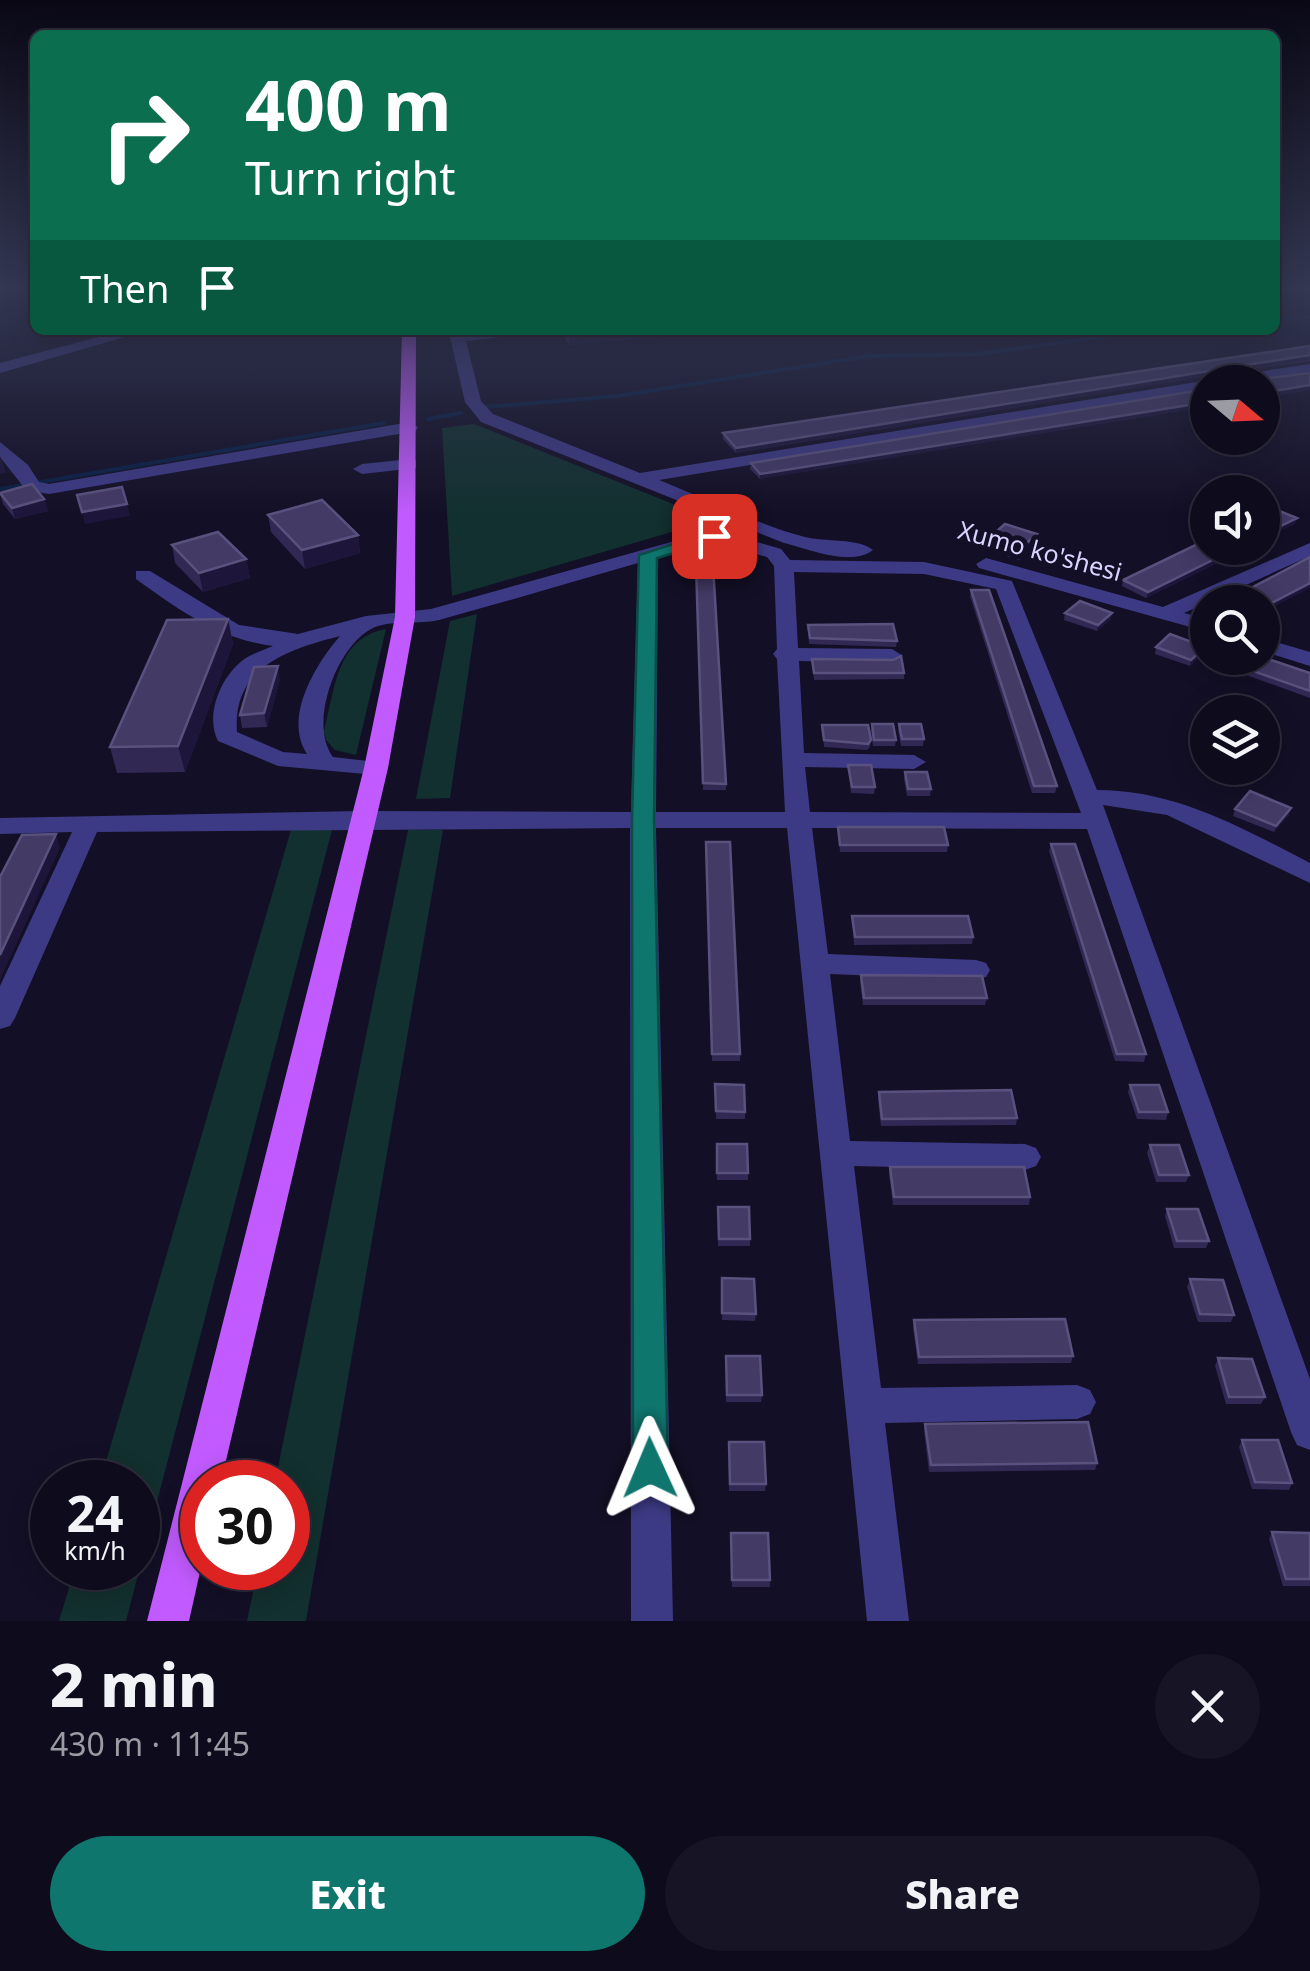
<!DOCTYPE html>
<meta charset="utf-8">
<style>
:root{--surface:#0e0b1c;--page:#171425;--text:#f1f3f6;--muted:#9b9ba3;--line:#2e2b3b;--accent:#0f766e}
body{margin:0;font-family:"Noto Sans",sans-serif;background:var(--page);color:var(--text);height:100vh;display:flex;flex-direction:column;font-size:38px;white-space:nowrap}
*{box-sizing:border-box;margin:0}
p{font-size:32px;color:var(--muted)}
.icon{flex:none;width:55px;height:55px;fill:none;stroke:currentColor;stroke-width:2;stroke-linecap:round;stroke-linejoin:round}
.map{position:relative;height:1621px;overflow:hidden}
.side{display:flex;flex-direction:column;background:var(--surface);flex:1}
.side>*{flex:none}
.banner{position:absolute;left:30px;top:30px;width:1250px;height:305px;border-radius:15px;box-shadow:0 5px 25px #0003,0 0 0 2px var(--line);background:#0b6e4f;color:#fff;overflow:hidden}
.needle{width:65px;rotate:109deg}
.controls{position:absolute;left:1190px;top:365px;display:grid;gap:20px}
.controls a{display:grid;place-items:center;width:90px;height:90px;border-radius:50%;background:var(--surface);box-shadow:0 5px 25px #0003,0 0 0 2px var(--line);font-size:50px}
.speed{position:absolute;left:30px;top:1460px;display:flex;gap:20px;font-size:50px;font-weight:700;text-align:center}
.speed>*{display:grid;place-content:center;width:130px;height:130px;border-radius:50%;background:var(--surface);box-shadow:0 5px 25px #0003,0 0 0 2px var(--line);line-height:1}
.speed small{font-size:25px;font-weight:400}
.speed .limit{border:15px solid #d22;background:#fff;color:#111}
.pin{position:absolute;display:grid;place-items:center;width:85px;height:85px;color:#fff;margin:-42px;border-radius:20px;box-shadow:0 5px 15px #0006}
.me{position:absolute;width:110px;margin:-55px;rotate:359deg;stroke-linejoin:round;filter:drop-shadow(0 0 8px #0008)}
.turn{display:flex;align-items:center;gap:35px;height:210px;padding:0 50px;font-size:45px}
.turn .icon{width:130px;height:130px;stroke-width:2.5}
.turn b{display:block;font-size:70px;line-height:85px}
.then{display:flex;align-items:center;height:95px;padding:0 50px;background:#0003;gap:20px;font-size:38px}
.round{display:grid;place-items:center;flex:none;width:105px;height:105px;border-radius:52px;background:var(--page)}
.overview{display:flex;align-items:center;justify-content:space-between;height:170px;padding:0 50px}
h1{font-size:60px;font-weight:800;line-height:75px}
.button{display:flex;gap:20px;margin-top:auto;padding:20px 50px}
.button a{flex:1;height:115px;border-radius:60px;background:var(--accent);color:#fff;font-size:40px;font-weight:800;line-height:115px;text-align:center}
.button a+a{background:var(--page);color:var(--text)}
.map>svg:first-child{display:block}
</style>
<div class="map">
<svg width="1310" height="1621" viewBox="0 0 1310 1621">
<rect width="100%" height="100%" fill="#130f26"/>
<path fill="#12302f" d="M474,424l239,96 -261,76 -10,-168z
M477,614l-27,184 -34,1 34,-178z
M386,629l-30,126 -21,-5 -9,-10 -2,-9c11,-41 12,-93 62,-102z
M291,830h41l-206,791h-67l16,-53h63v-86h-38z
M408,830h35l-137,791h-59l11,-53h30v-86h-13z"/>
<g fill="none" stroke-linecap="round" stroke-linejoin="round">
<path stroke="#0a1f44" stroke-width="4" d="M1275,319l35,-2
M486,407l131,-11 253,-40 108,-2 171,-24
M428,419l33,-6
M0,489l384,-66"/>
<path fill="#3d3a85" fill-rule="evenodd" d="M125,330h24l-149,43v-10z
M483,330h53l-7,4 -63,7 15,60 12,13 147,59 568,-93 6,2h-6v8l-549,90c48,19 97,44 146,57 19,5 54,1 68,13 -21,17 -65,-1 -89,-7l-303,-121 -16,-20 -15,-65z
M1310,364v10l-57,8h-36l8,-5z
M410,422l8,5 -2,4 -367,63 -23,-4 -26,-33v-15l28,23 11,17 10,2z
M410,459l6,1v8l-54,6 -9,-5 9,-5z
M726,522l10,6 -7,6 52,15 9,11 134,2 88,19 85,209c79,0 145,38 213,73v20l-143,-68 -64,-10 207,574v71l-13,-5 -6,-13 -204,-603 -275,-1 16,126 148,6 10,3 4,7 -4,7 -10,3 -146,-6 20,167 175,3 11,4 5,9 -5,9 -11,4 -171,-4 27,222 196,-3 13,5 6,12 -6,12 -13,5 -192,4 24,198h-42l-80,-793h-131l17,793h-42l-1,-793 -533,4 -82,186 -5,8 -10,3v-43l72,-154 -72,2v-16l361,-7 270,1 7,-249c-66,19 -133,39 -199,57 -20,5 -50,-1 -68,9 -35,19 -63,95 -38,128l52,6 3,5 -12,7 -98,-9 -60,-25c-13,-26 2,-63 25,-81 8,-6 21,-10 30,-14 -54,-7 -94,-36 -137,-67v-8h14l89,54 59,9 68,-18 65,-7 276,-77zM714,542l53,15 7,9 3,83 -4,5 4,5 8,153h-129l2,-254zM794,572l130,2 72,15 85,224 -271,-1 -5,-45 109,2 12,-7 -12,-7 -110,-2 -5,-92 93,2 11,-7 -11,-7 -94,-1zM340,636c-25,29 -57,82 -33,118l-24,-2 -46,-20c-5,-64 49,-82 103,-96z
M1310,543v13l-126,57 24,6v13l-229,-64 -3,-4 10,-6 177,49z
M1262,638l48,14v14l-48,-15z"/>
<path fill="#c25bff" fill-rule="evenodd" d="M402,330h14l-1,287 -27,151 -167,714h-19v81l-13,58h-42l217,-853 31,-151z"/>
</g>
<path fill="#312854" d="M561,330h129v4l-121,11z
M1310,346v15l-86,12 -9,6 -8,-3 -471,77 -13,-14v-6z
M1208,389l-448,90 -10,-10 1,-6z
M0,493l44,6 4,12 -33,8 -12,-15z
M268,515l90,20 2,18 -55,16 -34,-37z
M1037,534l-2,12 -16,14 -32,-10 2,-12z
M172,545l74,14 4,19 -47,14 -28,-29z
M1208,548h40l-102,50 -24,-12 1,-6z
M696,565l30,219v6h-23z
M971,590l86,196 -2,7h-23l-62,-197z
M1065,613l46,6 -14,12 -33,-11z
M228,619l5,25 -48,128 -68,1 -7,-26z
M808,625l89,16 -1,6 -87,-3z
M1156,647h49l-2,6 -13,13 -35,-12z
M1215,658l95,15v25l-97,-35z
M812,659l92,14v6l-90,1z
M280,679l-13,48 -25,1 -2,-13z
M872,724l24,16 -1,6h-22l-2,-15z
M899,724l25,15 -1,7h-22l-3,-16z
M822,725l49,15 -1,7 -3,3 -43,-3z
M848,765l27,22 -1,7 -23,-1z
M905,772l26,17 -1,7h-23l-3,-17z
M1235,809l54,6 -15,17 -41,-16z
M838,827l110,18 -1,7h-107z
M706,842l34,212v7h-28z
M1051,844l95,210 -2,8 -29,-1 -66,-210z
M852,916l121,21 -1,7 -118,1z
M861,975l126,23 -2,7h-122l-3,-23z
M715,1084l30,28v7h-29z
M1130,1085l38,27 -2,8 -29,-1 -9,-27z
M879,1092l138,26 -1,7 -135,1 -3,-27z
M717,1144l31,29v7h-31z
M1150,1145l39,30 -3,7h-30l-9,-29z
M890,1167l140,30 -1,8h-136l-4,-31z
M718,1207l32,32v7h-32z
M1167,1209l42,32 -3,7h-32l-9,-32z
M722,1278l34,36 -1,7 -33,-1z
M1190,1279l44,36 -3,7h-33l-11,-35z
M914,1320l159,36 -2,7 -153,1 -5,-36z
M726,1356l36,39 -1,7h-35z
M1218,1358l47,39 -4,7h-35l-11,-38z
M925,1424l172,39 -2,7 -166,2 -5,-41z
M1242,1440l50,43 -3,7 -37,-1 -13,-42z
M729,1442l37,42 -1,7h-36z
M1272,1532l38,1v53h-27l-14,-47z
M731,1540l39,40v7h-38z"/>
<path fill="#1d163a" d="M625,330h65v4l-121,11v-10z
M1310,355l-1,5 -85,13 -9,6 2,-6 9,-5z
M1209,371l-2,5 -471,77v-5z
M1310,385v5l-48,8v-5z
M1208,402v5l-448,72v-5z
M0,456l6,17 -6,1z
M44,499l4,12 -33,8 -3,-11z
M127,504l3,12 -45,8 -3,-12z
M1297,518l-2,6 -33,16v-5z
M1037,534l-2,12 -16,14 2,-12z
M358,535l2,18 -55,16 -3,-19z
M1237,548h11l-102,50 2,-6z
M246,559l4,19 -47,14 -4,-19z
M1310,583v5l-48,25v-5z
M1112,613l-1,6 -14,12 1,-6z
M228,619l5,25 -48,128 -7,-26z
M1205,647l-2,6 -13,13 1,-6z
M278,666l2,13 -13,48 -3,-14z
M1291,808l-2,7 -15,17 2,-6z
M56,834l4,14 -60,132v-25z"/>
<path fill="#433a66" stroke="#5a527e" stroke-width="2.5" d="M566,330h59l-56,5z
M1310,346v9l-84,13 -9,5 -8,-2 -473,77 -13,-15z
M1310,373v12l-48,8v-11h-50l1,-2h42z
M1208,389v13l-448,72 -9,-11z
M32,484l12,15 -32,9 -12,-15z
M122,487l5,17 -45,8 -5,-17z
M322,500l36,35 -56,15 -34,-35z
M1272,508l25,10 -35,17v-23z
M1005,524l32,10 -16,14 -32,-10z
M218,532l28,27 -47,14 -27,-28z
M1208,539v9h29l-89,44 -25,-12z
M1310,557v26l-48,25v-6h-16l-12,-5z
M696,565h17l13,219 -23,-1z
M971,590h18l68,196h-23z
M1080,601l32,12 -14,12 -33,-12z
M228,619l-50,127 -68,1 57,-127z
M893,624l4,17 -87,-3 -2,-13z
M1170,634l35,13 -14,13 -35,-13z
M901,656l3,17h-90l-2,-14 81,1z
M1262,657l48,16v18l-94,-33z
M278,666l-14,47 -24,2 14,-48z
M872,724h21l3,16h-22z
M899,724h22l3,15h-22z
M822,725h46l3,15 -3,4 -44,-4z
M848,765h23l4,22h-23z
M905,772h22l4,17h-23z
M1250,791l41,17 -15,18 -41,-17z
M838,827h106l4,18h-108z
M56,834l-56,121v-78l22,-42z
M706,842h24l10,212h-28z
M1051,844h24l71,210h-29z
M852,916h116l5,21h-118z
M861,975l121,1 5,22h-123z
M715,1084l29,1 1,27 -29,-1z
M1130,1085h29l9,27h-29z
M1011,1090l6,28 -135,1 -3,-27z
M717,1144h30l1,29h-31z
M1150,1145h29l10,30h-30z
M890,1167h134l6,30h-136z
M718,1207h31l1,32h-31z
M1167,1209h31l11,32h-32z
M722,1278l32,1 2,35 -34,-1z
M1190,1279l33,1 11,35 -34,-1z
M1065,1319l8,37 -154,1 -5,-37z
M726,1356h34l2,39h-35z
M1218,1358l34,1 13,38h-36z
M1088,1422l9,41 -166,2 -6,-41z
M1242,1440h36l14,43 -37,-1z
M729,1442h35l2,42h-36z
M1272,1532l38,1v46h-24z
M731,1533h37l2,47h-38z"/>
<linearGradient id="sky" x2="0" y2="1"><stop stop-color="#0a0815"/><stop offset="0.56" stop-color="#333752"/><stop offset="1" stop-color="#333752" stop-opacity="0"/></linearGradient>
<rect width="1310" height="515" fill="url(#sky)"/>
<path fill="#0f766e" stroke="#0a4d48" stroke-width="2.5" d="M714,531l9,5 -3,4 -63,18 -3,261 14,649 -5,12 -13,5 -12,-5 -5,-12 -1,-649 7,-264z"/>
<g text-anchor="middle" stroke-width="10" stroke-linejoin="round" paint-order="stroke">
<g font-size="25" fill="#d9d4ff" stroke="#130f26">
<text transform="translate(1040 551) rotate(15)" y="9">Xumo ko'shesi</text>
</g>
</g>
</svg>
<div class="controls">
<a><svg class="needle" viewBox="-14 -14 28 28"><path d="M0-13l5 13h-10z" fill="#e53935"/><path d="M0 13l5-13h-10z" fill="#9b9ba3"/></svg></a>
<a><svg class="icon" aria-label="sound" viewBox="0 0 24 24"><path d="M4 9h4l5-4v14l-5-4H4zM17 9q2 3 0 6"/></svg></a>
<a><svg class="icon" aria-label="search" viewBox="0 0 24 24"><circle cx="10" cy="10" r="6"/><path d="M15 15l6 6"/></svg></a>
<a><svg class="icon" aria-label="layers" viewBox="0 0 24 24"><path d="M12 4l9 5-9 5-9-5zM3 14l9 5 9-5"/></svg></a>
</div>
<div class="speed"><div>24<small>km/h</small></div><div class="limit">30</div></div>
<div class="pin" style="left:714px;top:536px;background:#d93025"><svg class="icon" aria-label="arrive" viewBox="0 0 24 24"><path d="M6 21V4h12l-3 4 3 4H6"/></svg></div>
<svg class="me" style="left:650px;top:1468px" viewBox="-20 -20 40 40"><path d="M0-17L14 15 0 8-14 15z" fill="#0f766e" stroke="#fff" stroke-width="4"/></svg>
<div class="banner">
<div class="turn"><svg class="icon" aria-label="right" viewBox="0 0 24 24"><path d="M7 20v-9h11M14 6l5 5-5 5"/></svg><div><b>400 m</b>Turn right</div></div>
<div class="then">Then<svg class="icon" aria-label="arrive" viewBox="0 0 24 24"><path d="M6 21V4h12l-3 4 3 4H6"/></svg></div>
</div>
</div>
<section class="side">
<div class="overview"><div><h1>2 min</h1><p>430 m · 11:45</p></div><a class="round"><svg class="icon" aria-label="close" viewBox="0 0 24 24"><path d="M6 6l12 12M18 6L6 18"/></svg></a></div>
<div class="button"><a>Exit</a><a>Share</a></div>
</section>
